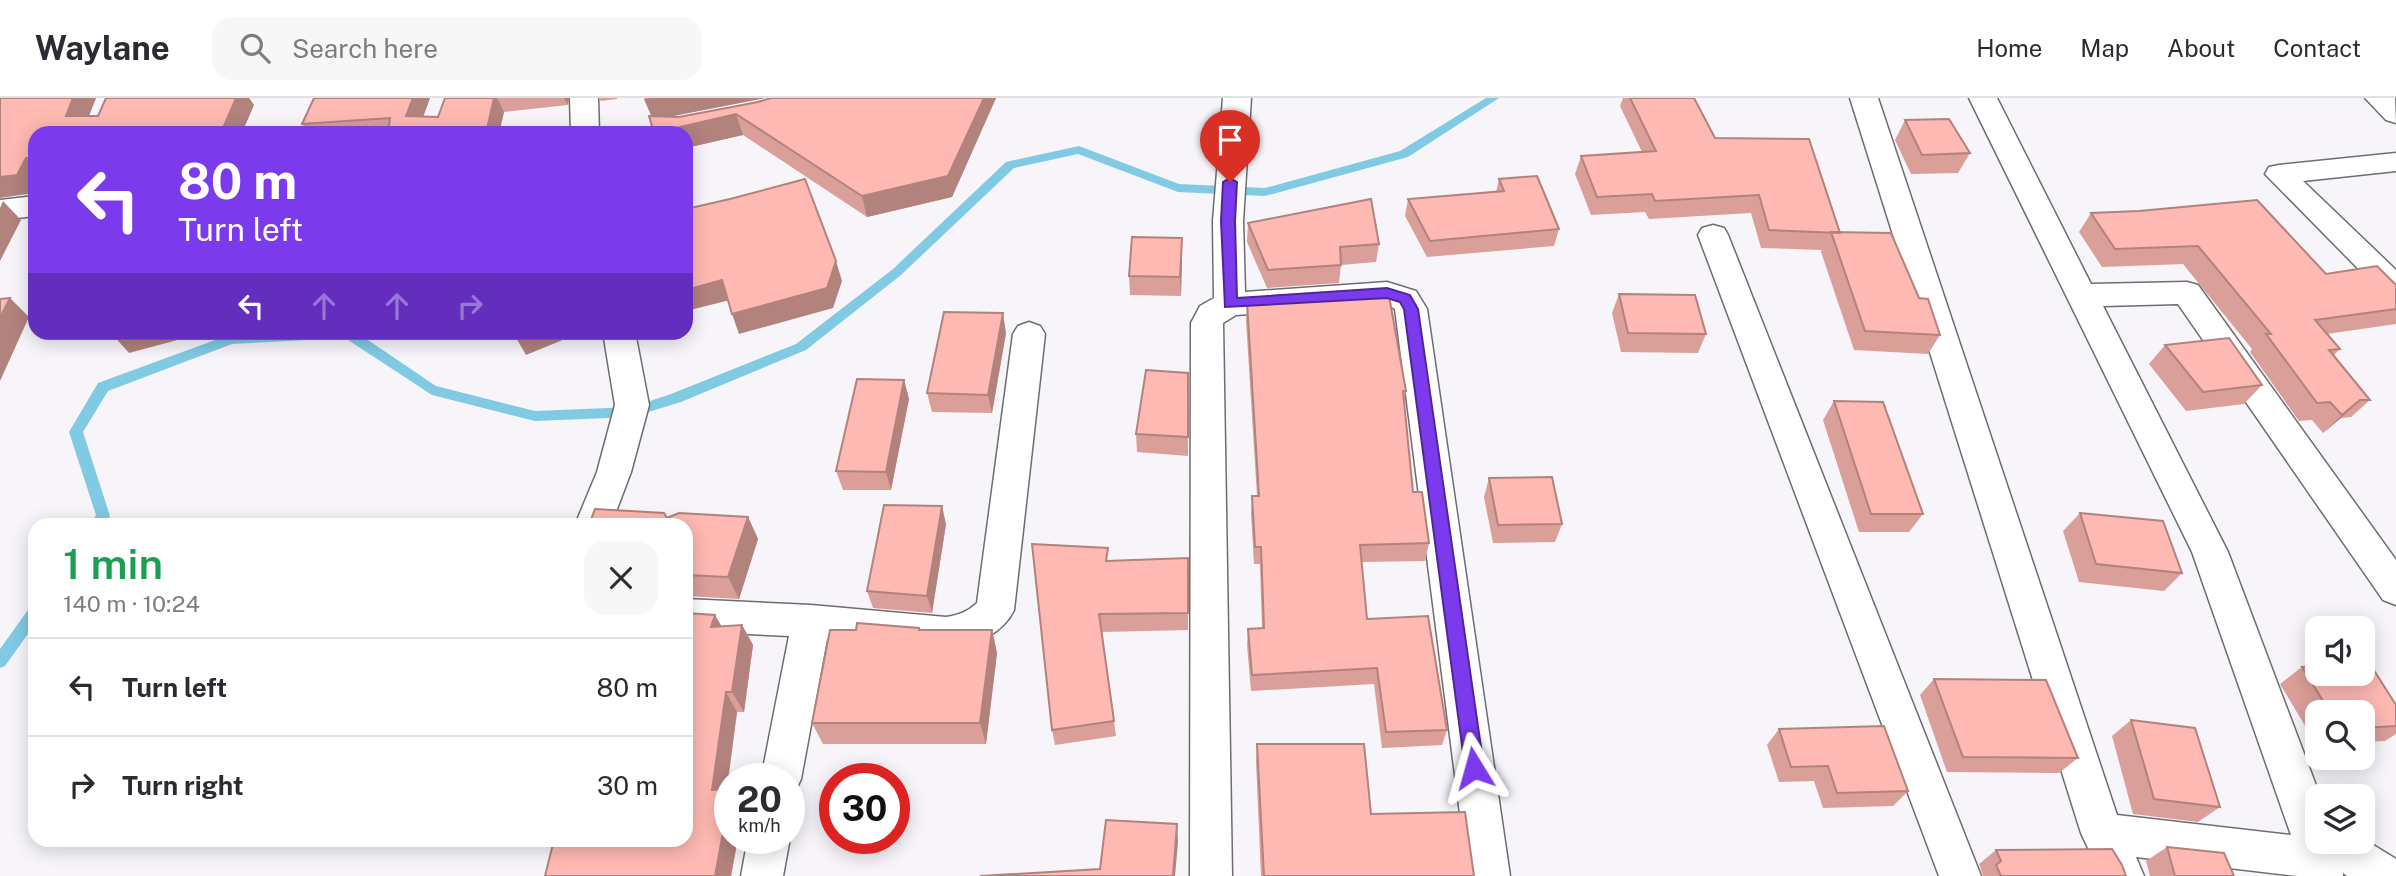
<!DOCTYPE html>
<meta charset="utf-8">
<style>
:root{--surface:#fff;--page:#f7f7f7;--text:#2b2b33;--muted:#7c7c81;--line:#e1e1e2}
body{margin:0;font-family:"Public Sans",sans-serif;background:var(--page);color:var(--text);height:100vh;display:flex;flex-direction:column;font-size:26px;white-space:nowrap}
*{box-sizing:border-box;margin:0}
p{font-size:23px;color:var(--muted)}
.icon{flex:none;width:38px;height:38px;fill:none;stroke:currentColor;stroke-width:2;stroke-linecap:round;stroke-linejoin:round}
.map{position:relative;flex:1;overflow:hidden}
.drawer{position:absolute;left:28px;top:420px;width:665px;height:329px;display:flex;flex-direction:column;background:var(--surface);border-radius:21px;box-shadow:0 4px 18px #0003}
.drawer>*{flex:none}
.top-card{position:absolute;left:28px;top:28px;width:665px;height:214px;border-radius:21px;box-shadow:0 4px 18px #0003;background:#7c3aed;color:#fff;overflow:hidden}
.fabs{position:absolute;left:2305px;top:518px;display:grid;gap:14px}
.fabs a{display:grid;place-items:center;width:70px;height:70px;border-radius:14px;background:var(--surface);box-shadow:0 4px 18px #0003;font-size:35px}
.speed{position:absolute;left:714px;top:665px;display:flex;gap:14px;font-size:35px;font-weight:700;text-align:center}
.speed>*{display:grid;place-content:center;width:91px;height:91px;border-radius:50%;background:var(--surface);box-shadow:0 4px 18px #0003;line-height:1}
.speed small{font-size:18px;font-weight:400}
.speed .limit{border:10px solid #d22;background:#fff;color:#111}
.pin{position:absolute;display:grid;place-items:center;width:60px;height:60px;color:#fff;margin:-72px -30px;border-radius:50% 50% 50% 0;rotate:-45deg;box-shadow:0 0 7px #0007}
.pin .icon{rotate:45deg}
.me{position:absolute;width:77px;margin:-38px;rotate:352deg;stroke-linejoin:round;filter:drop-shadow(0 0 5px #0008)}
.turn{display:flex;align-items:center;gap:24px;height:147px;padding:0 35px;font-size:32px}
.turn .icon{width:91px;height:91px;stroke-width:2.5}
.turn b{display:block;font-size:49px;line-height:60px}
.lanes{display:flex;align-items:center;height:66px;padding:0 35px;background:#0003;justify-content:center;gap:35px;direction:ltr}
.lanes .off{opacity:.35}
.round{display:grid;place-items:center;flex:none;width:74px;height:74px;border-radius:21px;background:var(--page)}
.headline{display:flex;align-items:center;justify-content:space-between;height:119px;padding:0 35px}
h1{font-size:42px;font-weight:600;line-height:52px;color:#1e9e55}
ul{padding:0;list-style:none}
li{display:flex;align-items:center;gap:21px;height:98px;padding:0 35px;border-top:2px solid var(--line)}
li div{flex:1}
li b{display:block;font-size:26px}
li em{font-style:normal}
header{display:flex;align-items:center;gap:42px;box-sizing:border-box;height:98px;padding:0 35px;background:var(--surface);border-bottom:2px solid var(--line)}
header strong{font-size:33px}
nav{display:flex;gap:38px;margin-inline-start:auto;font-size:24px}
.search{width:490px;height:63px;background:var(--page);display:flex;align-items:center;gap:18px;box-sizing:border-box;padding:0 24px;border-radius:21px;color:var(--muted);font-size:26px}
.map>svg:first-child{display:block}
</style>
<header>
<strong>Waylane</strong>
<div class="search"><svg class="icon" aria-label="search" viewBox="0 0 24 24"><circle cx="10" cy="10" r="6"/><path d="M15 15l6 6"/></svg>Search here</div>
<nav><a>Home</a><a>Map</a><a>About</a><a>Contact</a></nav>
</header>
<div class="map">
<svg width="2396" height="778" viewBox="0 0 2396 778">
<rect width="100%" height="100%" fill="#f7f5fa"/>
<g fill="none" stroke-linecap="round" stroke-linejoin="round">
<path fill="#81cae4" fill-rule="evenodd" d="M1486,0h13l-91,59 -143,39 -87,-4 -100,-38 -64,14 -113,107 -95,75 -125,52 -49,15 -97,4 -103,-26 -87,-57 -113,6 -124,47 -25,41 27,84 -5,9h-15l6,-10 -27,-83 29,-49 128,-47 40,-4h90l80,54 99,25 97,-4 39,-13 125,-50 97,-75 113,-107 73,-16 100,38 86,4 135,-37z
M35,508v18l-30,42 -5,2v-19l30,-42z"/>
<g stroke="#6e6c71" stroke-width="3">
<path id="street" d="M570,0h28l1,35h-28z
M1223,0h28l-8,123 2,71 142,-10 29,9 11,18 83,567h-42l-73,-567 -9,-5 -150,11 -13,8 9,553h-42l1,-553 9,-17 14,-8 -1,-77z
M1850,0h28l239,717 174,20 -99,-283 -223,-454h28l94,186 96,-2 11,3 198,275v45l-13,-5 -205,-296 -75,2 125,246 92,244h-3v46h45v-4l34,21v17h-49l-4,-3v3h-46l-161,-19 8,19h-43l-20,-43z
M2365,0h30l1,25 -10,-3z
M2396,55v18l-93,10 93,89v29l-11,-3 -120,-122 4,-7 10,-2z
M35,98v20l-35,4v-20z
M1713,127l11,3 4,7 253,641h-42l-241,-641 4,-7z
M1029,224l11,4 5,8 -31,276c-29,59 -134,33 -187,29l-26,140 -6,13 -6,3v-16h-28l28,-143 -103,-5v-32l125,6 135,12c13,-2 21,-5 31,-14l36,-269 5,-8z
M603,234h32l14,73 -18,67 -20,53h-36l22,-53 18,-67z
M789,738l1,2 -7,38h-42l7,-38z"/>
</g>
<use href="#street" fill="#fff" fill-rule="evenodd"/>
</g>
<path fill="#da9f99" d="M0,0h96l-7,18h9l8,-18h143l5,7 -219,28v59l-1,1z
M314,0h116l-7,19h15l7,-19h124l-1,7 -64,7 -5,21h-191l-6,-9z
M599,0h18v1l-16,2z
M644,0h121l-93,18 7,1 79,-15 13,-4h225l-44,99 -85,20 -124,-82 -57,13v-15z
M1623,0h71l21,40 125,95 79,65 21,37 -12,19 -74,-4 -33,-98 1,-2 -61,-2 -10,-35 -102,6 -4,-7 -54,3 -16,-41 6,-18 61,-4 -22,-46z
M1905,22l65,33 -12,20 -47,1 -16,-34z
M1499,81l60,50 -5,17 -127,11 -22,-41 3,-17 88,-7z
M2091,115l235,61 70,11v39l-69,10 13,15 -6,6 36,45 -19,17 -10,1 -18,15 -11,-13 -13,1 -49,-69 2,-3 -69,-85 -81,3 -23,-35z
M1248,125l131,21 -3,18 -35,3 -2,18 -72,5 -20,-46z
M1182,159l-1,39 -51,-1 -1,-19z
M1619,196l87,40 -8,19 -77,-1 -9,-39z
M1280,198l126,95 -2,12 9,89 16,51 -4,18 -63,1 5,57 80,111 -5,15 -60,3 -8,-64 -123,7 -4,-46 1,-16 14,-1 -2,-64h-6l-3,-50 1,-18h5l-11,-175 1,-19 33,-1z
M1006,235l-14,80 -60,-1 -5,-19z
M2165,247l97,40 -18,19 -58,7 -37,-47z
M1188,275v83l-51,-4 -1,-18z
M904,282l5,19 -18,91h-48l-7,-19z
M1834,303l89,113 -14,18h-50l-36,-112z
M1489,380l73,46 -7,18 -62,1 -9,-46z
M2080,415l102,60 -18,18 -85,-9 -16,-51z
M748,419l10,22 -19,60 -53,-3v-71l-19,-7z
M946,426l-14,89 -59,-5 -6,-17z
M1188,460v72l-86,2 14,104 -61,9 -3,-15 57,-169z
M715,517l6,11 21,-1 11,20 -9,67h-7l-10,78 3,48h8l-7,38h-186z
M919,530l1,2h72l5,23 -11,91h-163l-11,-21 44,-93z
M2302,569l94,38v29l-11,7 -23,1v-30h-45v32h-1l-36,-60z
M1934,581l144,79 -19,15 -112,-1 -27,-77z
M2131,622l89,87 -22,15 -65,-8 -21,-78z
M1779,631l129,62 -15,15 -70,2 -9,-27 -35,1 -12,-37z
M1257,646l114,70 103,62h-213l-5,-114z
M2167,749l67,29h-84l-4,-15z
M1996,752l130,26h-144l1,-1 -4,-11z"/>
<path fill="#b2827d" d="M73,0h23l-14,35 -16,-17z
M236,0h13l5,7 -12,28h-21z
M413,0h17l-13,35 -11,-17z
M494,0h3l7,14 -5,21h-12v-4z
M564,0h5l-1,7z
M651,0h114l-112,22 -9,-21z
M984,0h12l-44,99 -85,20 -5,-21z
M736,16l7,21 -57,13v-15h-32z
M26,60l9,11 -1,24 -34,5v-21z
M3,103l18,19 -21,41v-53z
M1182,140v19l-1,39 -1,-19z
M836,163l6,20 -9,27 -94,26 -7,-20z
M722,182l8,20 -44,11v-21z
M10,200l19,19 -29,64v-63z
M1003,215l3,20 -14,80 -4,-18z
M119,234h77v3l-67,18 -17,-19z
M522,234h46l2,5 -44,18 -11,-19z
M904,282l5,19 -18,91 -5,-18z
M2360,302l-19,18 -18,15 19,-18z
M942,408l4,18 -14,89 -5,-17z
M748,419l10,22 -19,60 -11,-22z
M715,517l12,21 -16,-9z
M742,527l11,20 -9,67 -12,-20z
M992,532l5,23 -11,91 -6,-21z
M726,594l11,20 -13,97 -12,-19z
M730,697v43h8l-7,38h-16z
M1177,726l1,18 -3,34h-2z"/>
<path fill="#feb9b2" stroke="#b2827d" stroke-width="2" d="M0,0h73l-7,18h32l8,-18h130l-15,35h-186v25h-9l-9,17 -17,2z
M314,0h99l-7,18 32,1 7,-19h49l-7,31v4h-99l2,-15 -88,6z
M771,0h213l-36,78 -86,20 -126,-82 -82,19 -5,-17 30,1 79,-15z
M1630,0h64l21,40 94,1 31,94 -71,-3 -10,-35 -104,6 -3,-7 -55,3 -16,-41 75,-5z
M1949,21l21,34 -48,2 -17,-35z
M1537,78l22,53 -129,12 -22,-42 96,-8 -5,-12z
M805,81l31,82 -9,27 -95,26 -10,-34 -36,10v-81l44,-10z
M1371,101l8,45 -39,3 1,18 -73,5 -20,-47z
M2257,102l69,74 51,-8 19,19v24l-81,11 25,29 -11,1 41,50h-10l-18,15 -12,-13 -13,1 -51,-69h5l-73,-88 -83,3 -24,-36 48,-2z
M1831,134l60,1 28,65 9,1 12,36 -75,-4z
M1132,139l50,1 -2,39 -51,-1z
M1388,192l18,101h-3l10,101h9l7,51 -69,2 7,74 61,-3 19,114 -61,2 -9,-64 -125,7 -4,-46 16,-1 -3,-81h-6l-3,-51h7l-12,-194 36,-1 -3,-5z
M1619,196l76,1 11,39 -78,-1z
M10,200l-10,20v-19z
M944,214l59,1 -15,82 -61,-2z
M2229,240l33,47 -59,7 -38,-47z
M1146,272l42,3v64l-52,-3z
M857,281l47,1 -18,92 -50,-1z
M1834,303l49,1 40,112h-52z
M1552,379l10,47 -64,1 -9,-47z
M884,407l58,1 -15,90 -60,-5z
M595,411l69,4 3,5 12,-5 69,4 -20,60 -42,-2v-50h-97z
M2080,415l83,8 19,52 -86,-9z
M1032,446l76,4 -2,13 82,-3v55l-89,1 15,107 -62,9z
M686,515l29,2 -4,12 31,-2 -10,67h-6l-14,98 18,-1v6l-15,81h-170l9,-36h132z
M857,525l62,5v2h73l-12,93h-168l18,-93h26z
M2362,566h8l26,41v21l-34,2v-16h-32l-28,-45 15,-1v8h45z
M1934,581l112,1 32,78 -115,-1z
M2131,622l64,8 25,79 -66,-8z
M1884,628l24,65 -71,2 -9,-27 -37,1 -12,-38z
M1257,646h107l7,70 94,-2 9,64h-210z
M1106,722l71,4 -4,52h-193l120,-7z
M2167,749l57,6 10,23h-59z
M2112,751l10,16 4,11h-125l-5,-11 5,-4 -5,-11z"/>
<path fill="#7c3aed" stroke="#51269a" stroke-width="2" d="M1230,80l7,4 -2,39 2,77 150,-10 23,7 8,14 66,459 -3,6 -7,3 -6,-3 -3,-6 -61,-459 -4,-7 -13,-4 -162,9 -4,-86 2,-39z"/>
</svg>
<div class="fabs">
<a><svg class="icon" aria-label="sound" viewBox="0 0 24 24"><path d="M4 9h4l5-4v14l-5-4H4zM17 9q2 3 0 6"/></svg></a>
<a><svg class="icon" aria-label="search" viewBox="0 0 24 24"><circle cx="10" cy="10" r="6"/><path d="M15 15l6 6"/></svg></a>
<a><svg class="icon" aria-label="layers" viewBox="0 0 24 24"><path d="M12 4l9 5-9 5-9-5zM3 14l9 5 9-5"/></svg></a>
</div>
<div class="speed"><div>20<small>km/h</small></div><div class="limit">30</div></div>
<div class="pin" style="left:1230px;top:84px;background:#d93025"><svg class="icon" aria-label="arrive" viewBox="0 0 24 24"><path d="M6 21V4h12l-3 4 3 4H6"/></svg></div>
<svg class="me" style="left:1474px;top:670px" viewBox="-20 -20 40 40"><path d="M0-17L14 15 0 8-14 15z" fill="#7c3aed" stroke="#fff" stroke-width="4"/></svg>
<div class="top-card">
<div class="turn"><svg class="icon" aria-label="left" viewBox="0 0 24 24"><path d="M17 20v-9H6M10 6l-5 5 5 5"/></svg><div><b>80 m</b>Turn left</div></div>
<div class="lanes"><svg class="icon" aria-label="left" viewBox="0 0 24 24"><path d="M17 20v-9H6M10 6l-5 5 5 5"/></svg><svg class="icon off" aria-label="ahead" viewBox="0 0 24 24"><path d="M12 20V5M6 11l6-6 6 6"/></svg><svg class="icon off" aria-label="ahead" viewBox="0 0 24 24"><path d="M12 20V5M6 11l6-6 6 6"/></svg><svg class="icon off" aria-label="right" viewBox="0 0 24 24"><path d="M7 20v-9h11M14 6l5 5-5 5"/></svg></div>
</div>
<section class="drawer">
<div class="headline"><div><h1>1 min</h1><p>140 m · 10:24</p></div><a class="round"><svg class="icon" aria-label="close" viewBox="0 0 24 24"><path d="M6 6l12 12M18 6L6 18"/></svg></a></div>
<ul>
<li><svg class="icon" aria-label="left" viewBox="0 0 24 24"><path d="M17 20v-9H6M10 6l-5 5 5 5"/></svg><div><b>Turn left</b></div><em>80 m</em></li>
<li><svg class="icon" aria-label="right" viewBox="0 0 24 24"><path d="M7 20v-9h11M14 6l5 5-5 5"/></svg><div><b>Turn right</b></div><em>30 m</em></li>
</ul>
</section>
</div>
